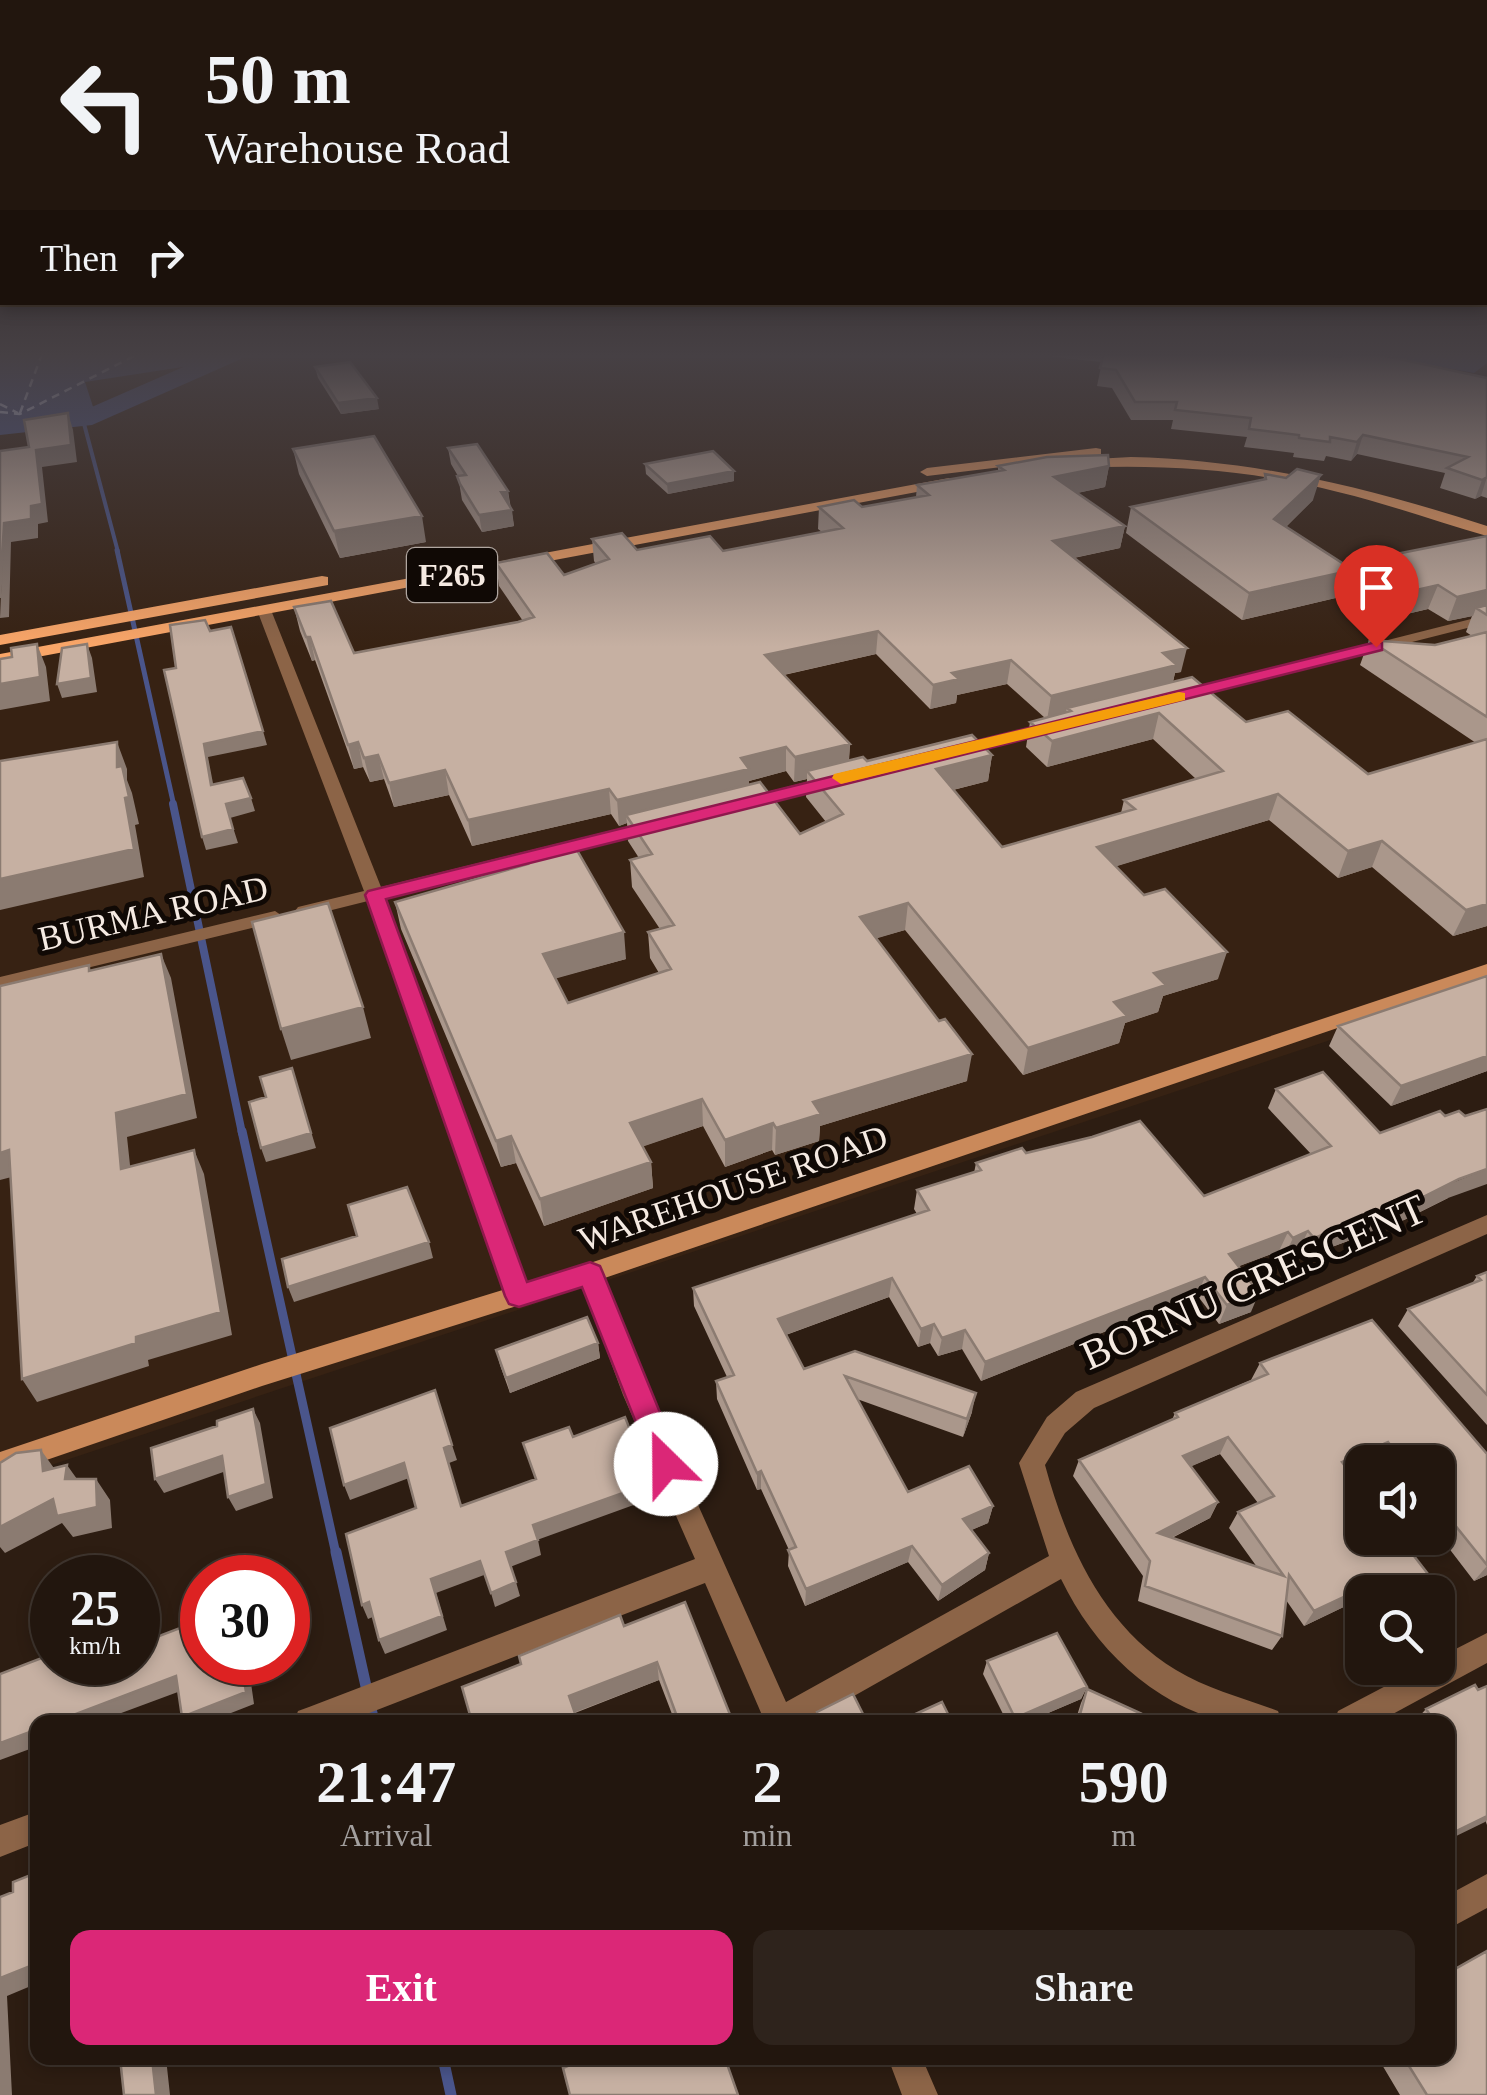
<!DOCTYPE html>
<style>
:root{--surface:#22160e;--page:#2e231c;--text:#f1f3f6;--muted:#a29f9e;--line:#3f352e;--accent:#db2777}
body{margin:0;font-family:Georgia,serif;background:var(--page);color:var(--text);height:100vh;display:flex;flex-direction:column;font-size:38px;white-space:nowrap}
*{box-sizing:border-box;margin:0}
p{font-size:32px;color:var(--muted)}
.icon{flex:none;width:55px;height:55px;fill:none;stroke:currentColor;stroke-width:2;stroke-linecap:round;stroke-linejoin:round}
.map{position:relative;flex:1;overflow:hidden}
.sheet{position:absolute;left:30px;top:1715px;width:1425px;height:350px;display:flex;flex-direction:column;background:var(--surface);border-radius:20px;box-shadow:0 5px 15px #0003,0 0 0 2px var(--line)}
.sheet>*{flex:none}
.guide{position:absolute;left:0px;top:0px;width:1488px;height:305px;box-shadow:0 5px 15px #0003,0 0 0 2px var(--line);background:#22160e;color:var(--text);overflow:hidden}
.controls{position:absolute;left:1345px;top:1445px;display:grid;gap:20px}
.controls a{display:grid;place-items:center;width:110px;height:110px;border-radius:20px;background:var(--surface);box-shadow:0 5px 15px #0003,0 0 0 2px var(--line);font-size:50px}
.speed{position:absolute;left:30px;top:1555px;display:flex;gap:20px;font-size:50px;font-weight:700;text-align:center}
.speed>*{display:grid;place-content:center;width:130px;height:130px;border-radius:50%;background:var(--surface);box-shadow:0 5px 15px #0003,0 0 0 2px var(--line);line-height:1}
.speed small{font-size:25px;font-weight:400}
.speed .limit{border:15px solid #d22;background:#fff;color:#111}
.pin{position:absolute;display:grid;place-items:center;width:85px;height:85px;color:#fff;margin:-102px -42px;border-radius:50% 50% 50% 0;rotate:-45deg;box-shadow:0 0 10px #0007}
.pin .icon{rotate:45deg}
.me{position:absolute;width:110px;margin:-55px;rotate:337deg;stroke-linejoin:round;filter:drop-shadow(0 0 8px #0008)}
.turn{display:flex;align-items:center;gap:35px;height:210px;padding:0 40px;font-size:45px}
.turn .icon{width:130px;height:130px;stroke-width:2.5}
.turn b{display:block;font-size:70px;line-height:85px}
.then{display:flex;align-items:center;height:95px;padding:0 40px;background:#0003;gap:20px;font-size:38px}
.eta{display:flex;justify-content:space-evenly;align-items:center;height:170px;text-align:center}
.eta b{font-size:60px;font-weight:700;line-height:70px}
.cta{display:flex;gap:20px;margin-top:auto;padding:20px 40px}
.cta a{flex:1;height:115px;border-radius:20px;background:var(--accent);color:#fff;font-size:40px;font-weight:700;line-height:115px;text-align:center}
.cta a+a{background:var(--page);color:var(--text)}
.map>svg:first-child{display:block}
</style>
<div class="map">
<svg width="1487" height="2095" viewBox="0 0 1487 2095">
<rect width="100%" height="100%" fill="#2d1d12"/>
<path fill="#372213" d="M268,354h1100l105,19 14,-10v625l-1487,494v-1059l26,-4 34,6 26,-2 11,-4 -13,-37z"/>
<path fill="#4a558b" d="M0,354h268l-183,28 12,37c-33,10 -64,-1 -97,4z
M1368,354h119v9l-13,10z"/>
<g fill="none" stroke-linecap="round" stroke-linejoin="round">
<path stroke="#4a558b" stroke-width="4" d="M83,420l35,132"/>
<path stroke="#4a558b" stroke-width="5" d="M117,550l57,256"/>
<path stroke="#4a558b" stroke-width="8" d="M173,804l69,329"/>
<path stroke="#4a558b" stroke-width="9" d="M242,1131l94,423"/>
<path stroke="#4a558b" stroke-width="11" d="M336,1552l38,170
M443,2058l8,37"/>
<path fill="#4a558b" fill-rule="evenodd" d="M213,354h32l-4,5 -149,66 -92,10v-16l78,-6z"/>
<path stroke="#cbd4f6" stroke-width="2.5" stroke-dasharray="8 6" stroke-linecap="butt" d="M1480,354l7,2
M0,404l18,9
M0,412l20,2 118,-60
M20,413l22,-59"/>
<path fill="#8c6447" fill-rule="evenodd" d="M259,607l12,3 110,277 273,-67 8,5 -2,4 -275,68 146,399 -4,7 -8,3 -8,-3 -4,-7 -139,-395 -64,16 -9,-6 3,-4 66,-16 -107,-281z
M1487,615v8l-304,77 -7,-4 2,-3z
M1052,722l5,2v6l-103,25 -8,-5 2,-3z
M834,775l6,2v6l-95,24 -8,-5 2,-3z
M275,911l9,6 -3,4 -281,68v-12z
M1487,1215v19l-393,174 -29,25 -20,32c22,80 57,160 131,205 31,19 68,28 102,41l4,11c-17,0 -38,4 -55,0 -76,-18 -133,-75 -166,-143l-253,143h-43l-60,-139 -359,139h-52l4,-11 11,-4 386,-148 -72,-164 -45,-122 4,-7 8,-3 8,3 4,7 47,122 137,307 263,-146 -30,-93 28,-46 29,-25z
M1487,1633v30l-109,59h-44l4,-11 82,-43h18v-10z
M38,1811v31l-38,15v-32z
M1487,1874v34l-39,21v-34z
M888,2058h34l16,37h-36z"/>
<path fill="#ca895a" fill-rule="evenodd" d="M1487,964v13l-897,306 -328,103 -262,90v-24l262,-88 328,-101z"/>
<path fill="#faa668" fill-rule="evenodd" d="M1096,448l5,1v6l-174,21 -7,-4 7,-4z
M1131,457c124,3 239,31 356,69v10c-50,-14 -98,-32 -149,-44 -86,-22 -172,-28 -261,-24l-7,-4 7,-4z
M949,478l7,4 -2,3 -954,179v-10z
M322,576l6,1v8l-328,60v-10z"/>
</g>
<path fill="#aa978b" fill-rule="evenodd" d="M1053,354h260l174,24v120l-6,-2 -6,3 -35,-11 5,-15 -88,-19 -6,7 -25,-5 -2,5 -31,-4 1,-4 -50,-6 3,-10 -76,-8 2,-9h-42l-19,-32 -15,-2 5,-24 -49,-5z
M315,367l64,42 -38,5 -23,-36z
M448,448l60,43 6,35 -32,6 -20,-32 -4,-24 -7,-12z
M293,449l133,93 -86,16 -41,-84z
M645,464l89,17 -66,13 -22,-20z
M998,466h111l-4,21 -28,6 48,33 -5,22 -46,10 107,114 -6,1 -2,9 73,40 122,52 108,-31 -116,-78 9,-25 66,5 37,-9 -6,-4 6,-16 -24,5 -20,-12 -34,8 -46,-31 8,-24 131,-26v390l-34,10 -81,-69 -34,11 -69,-58 -153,46 102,113 -55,17 -5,16 -33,11 -6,20 -96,32 -118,-145 -29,8 91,143 -147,45 -1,15 -44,14 -3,-5 -47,17 -22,-41 -60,20 8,16 2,26 -109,38 -28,-63 -15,4 -100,-238 -6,-27 131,-37 -1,-7 101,101 -71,19 13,25 91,-30 -9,-15 -2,-26 12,-3 -28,-42 -2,-27 9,-2 -11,-17 -1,-18 -8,3 -8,-12 -139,32 -23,-51 -55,12 -10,-28 -14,3 -7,-15 -9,2 -39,-109 -3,1 -12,-30 -6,-24 60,46 169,-32 -24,-35 -3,-23 68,12 32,-11 -2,-3 -2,-22 45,11 86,1 99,-19 -4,-3 1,-22h43l54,-10 1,-12 81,-14zM876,654l54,55 26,-6 1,-8 50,-11 38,34 -15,4 -4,25 21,20 106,-28 43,40 -72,21 -3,13 -119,34 -49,-57 35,-9 4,-26 -125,6h-18l1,-17 -66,-69zM786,771l8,11 13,-3 -1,18 20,25 -26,12 -51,-49v-4z
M1265,474l48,26 -27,27 58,69 -102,24 -116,-87 5,-26 132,-27z
M1487,976v95l-96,35 -62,-60 9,-20z
M1276,1089l104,44 68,65 -44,22 -99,37 -6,-7 -15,7 -5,-6 -40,15 12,46 -32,12 -22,-29 -216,86 -19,-32 -24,7 -8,-13 -12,4 -29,-50 -103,38 18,34 51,-18 117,61 -9,25 -106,-38 51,93 85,14 -5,17 -17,7 18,23 -4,17 -47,31 -30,-39 -103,44 -17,-40 1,-16 -28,-61 -4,1 -40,-91 -1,-18 11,-4 -33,-71 -1,-18 224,-74 -3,-5 3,-19 57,-17 2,-10 50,-10 178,43 107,-42 -43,-46z
M1487,1272v153l-89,-99 10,-17 64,-25 5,-8z
M598,1343l2,15 -90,35 -10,-28 -4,-15z
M1260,1363l227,91v121l-13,6 -36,-47v-72h-58l-3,-4 -10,4h-5v2l-14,7 79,121h-65v22l-8,-12 -50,24 -18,-26 -4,36 -10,14 -134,-49 5,-25 -70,-100 6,-16 93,-40 3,-7 76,-33zM1220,1454l38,49 -20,9 -9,16 28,39 -85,-29 38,-20 8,-16 -27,-36z
M624,1626l109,96h-58l-16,-42 -84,33 -103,9z
M987,1661l100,26 -6,12 -54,23h-20l-24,-48z
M1487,1686v139l-39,-103h-34l12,-13z
M1087,1689l55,25 25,8h-92l6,-19z
M1378,2058h70l39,37h-87z"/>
<path fill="#8b7b71" d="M377,398l2,11 -38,5 -3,-11z
M68,413l5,17 4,32 -35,5 6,55 -10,2v14l-27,4 -2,75 -9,1 4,-95 27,-17 5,-56z
M1363,435l-6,19 -6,7 6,-19z
M1109,466l-4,21 -55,12 4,-22z
M734,471v10l-66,13 -1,-10z
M1321,475l-8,25 -46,45 7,-26z
M1487,477l-6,19 -6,3 7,-19z
M508,491l2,16 -9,-15z
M512,510l2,16 -32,6 -3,-17z
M422,516l4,26 -86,16 -6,-27z
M1125,526l-5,22 -71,15 4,-22z
M1353,570l-9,26 -102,24 7,-27z
M1438,585l-10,24 -34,8 9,-24z
M1487,590v23l-11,-5 -3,8 -25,5 9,-24z
M878,631l-2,23 -111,25v-24z
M306,637h4l5,23 -3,1z
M37,644l9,23 4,34 -50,9v-26z
M87,644l5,14 5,34 -35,6 -5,-14z
M1187,648l-6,24 -6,1 -4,16 -100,22 -4,-3 -2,7 -18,5 4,-24 112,-43z
M1011,660l-4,24 -50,11 -1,8 -26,6 3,-24 19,-12z
M1159,713l-6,26 -106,28 5,-26z
M263,731l4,14 -59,12 8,42 -5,-14 -7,-41z
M117,742l10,27v11l5,13 7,31 -4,1 9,52 -144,33v-31l117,-112z
M358,742l5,25 -9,2 -6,-24z
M850,744l-2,25 -41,2v8l-13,3 1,-25z
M786,747v24l-37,10v12l-123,22 1,8 -8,3 -2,-26 124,-42z
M378,755l6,24 -14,3 -6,-24z
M992,755l-4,26 -55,14 3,-26z
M445,770l4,25 -55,12 -5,-24z
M609,789l2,25 -139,32 -4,-26z
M1278,794l-9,26 -178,54 6,-27z
M251,798l4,13 -25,7 8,25 -32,7 -4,-13 24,-33z
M1382,841l-10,26 -34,11 10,-27z
M908,903l-3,27 -47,14 2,-27z
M1487,904v22l-34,10 13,-26z
M624,932l2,27 -79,22 -4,-27z
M1227,952l-9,27 -55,17 -5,16 -33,11 -6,20 -96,32 5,-27 86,-46 40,-29z
M161,954l10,24 26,140 -70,19 6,56 -12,-24 -5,-56z
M363,1007l8,31 -80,22 -10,-31z
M972,1054l-5,27 -147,45 -1,15 -44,14 1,-27 37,-26z
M1487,1056v15l-96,35 10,-20z
M292,1068l24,80 -50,14 -5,-14z
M702,1099l1,27 -70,24 -3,-27z
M773,1123l-1,27 -47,17v-27z
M511,1136l5,27 -15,4 -5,-26z
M9,1150l14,24 -23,6v-27z
M194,1150l10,24 28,161 -84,25 1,6 -112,36 -15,-23z
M651,1162l2,26 -109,38 -4,-27z
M1487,1169v15l-39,14 -44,22 -99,37 9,-19z
M1308,1231l-9,19 -15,7 9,-19z
M1288,1232l-9,19 -58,22 8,-19z
M429,1242l4,16 -139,44 -6,-15z
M1205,1277l-8,18 -216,86 4,-19z
M892,1278l-3,19 -112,41 1,-19z
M1259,1293l-8,19 -32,12 8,-19z
M934,1324l-4,19 -12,4 3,-18z
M965,1330l-3,19 -24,7 4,-18z
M598,1343l2,15 -90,35 -4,-15z
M976,1393l-4,19 -9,25 4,-18z
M253,1409l7,14 13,75 -37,13 -8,-14z
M1228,1437l-8,17 -44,19 7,-17z
M1388,1442l-11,16 -10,4h-5v2l-30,14 10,-16z
M452,1445l5,15 -8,3 -5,-15z
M41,1450l15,21h-13z
M222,1456l7,14 -65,23 -9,-14z
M404,1463l5,15 -59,22 -6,-15z
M67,1465l15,21 -17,-7z
M761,1471v18l-4,1v-17z
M96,1479l14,21 2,28 -39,9 -11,-14 -57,30 -5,-6v-20l53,-28z
M651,1483l2,15 -116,42 -4,-15z
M1218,1502l-8,16 -59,30 7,-15z
M993,1506l-5,17 -30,13 5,-17z
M538,1540l3,15 -31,12 -4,-15z
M912,1546l-4,16 -103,44 1,-17z
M989,1553l-4,17 -47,31 4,-16z
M480,1561l4,14 -48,18 11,37 -62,24 -6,-14 52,-61z
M1487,1566v9l-13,6z
M289,1572l7,14 10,52 -18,7z
M516,1582l4,14 -25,11 -4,-14z
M1435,1583l-8,9h-14z
M1365,1587l-11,15 -50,24 10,-15z
M369,1602l6,14 -7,3 -6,-14z
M241,1662h7l6,42 -46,18h-22l-4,-5z
M657,1662l2,18 -86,33 -4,-17z
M176,1676l10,13 -89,33h-42z
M1087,1687l-6,12 -54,23h-14l2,-4z
M38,1729v17l-38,14v-17z
M1487,1816v4l-2,2 -37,18v-5z
M38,1963v20l-31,13 5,99h-12v-117z
M152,2058h14l4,37h-14z"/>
<path fill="#c6b0a2" stroke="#8b7b71" stroke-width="2.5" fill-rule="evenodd" d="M1104,354h209l27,3 3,-3h33l111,24v99l-5,3 -35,-12 21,-11 -105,-22 -6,7 -27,-5v5l-31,-4v-3l-50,-6 2,-11 -76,-8 2,-8h-42l-19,-32 -16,-2z
M350,362l27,36 -39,5 -23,-36z
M68,413l3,32 -35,5 6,54 -11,2v13l-27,4 -4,75v-147l29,-4 -5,-27z
M374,436l48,80 -88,15 -41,-82z
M477,444l31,47 -7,1 11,18 -33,5 -19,-31 -3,-8 9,-1 -18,-27z
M713,451l21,20 -67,13 -22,-20z
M1108,455l1,11 -55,11 71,49 -72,15 134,107 -24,5 14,12 -126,31 -40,-36 -59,13 7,6 -26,6 -55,-54 -113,24 85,89 -55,13 -9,-10 -45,11 8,11 -132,31 -8,-11 -141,31 -23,-50 -56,13 -11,-28 -14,3 -6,-16 -10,3 -38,-108h-4l-12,-30 37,-6 23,52 164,-31 16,-5 -38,-54 51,-10 17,22 45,-16 -17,-20 30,-6 15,17 73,-14 13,15 120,-23 -24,-21 35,-7 8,7 67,-12 -12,-10 87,-15 -6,-4 49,-9z
M1297,469l24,6 -47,44 79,51 -104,23 -118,-86 135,-28 -1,-5 21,4z
M1487,536v54l-30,7 -19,-12 -35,8 -47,-31z
M1487,605v10l-11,-7z
M205,620l5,11 21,-4 32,104 -59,13 7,41 32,-7 8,20 -25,6 7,25 -31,8 -38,-167 12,-2 -6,-43z
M1487,632v85l-118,-77 66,5z
M37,644l3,33 -40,7v-25l12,-2 -1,-9z
M87,644l4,34 -34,6 5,-36z
M1192,677l54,45 42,-11 80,63 119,-35v165l-21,6 -84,-69 -34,10 -70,-57 -181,53 47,48 21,-6 62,63 -73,21 12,12 -52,17 13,14 -99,32 -120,-145 -48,14 79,104 6,-2 27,35 -159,48 8,12 -45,14 -3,-5 -48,17 -23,-41 -72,24 21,39 -111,37 -29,-63 -15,5 -101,-239 133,-38 -3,-6 49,-13 50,87 -81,22 25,49 103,-34 -23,-37 26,-7 -44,-65 22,-6 -26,-39 134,-33 40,52 43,-20 -36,-43 56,-14 4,4 105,-26 20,20 -56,14 66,78 133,-38 -11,-9 99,-29 -64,-58 -107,28 -22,-19 41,-11 -4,-3z
M117,742v25l5,-1 7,31 -4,1 9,51 -134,30v-118z
M328,903l35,104 -82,22 -29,-107z
M161,954l26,140 -71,19 5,56 73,-19 27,162 -85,25v6l-114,36 -13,-229 -9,3v-167l89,-21v6z
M1487,976v80l-86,30 -63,-60z
M292,1068l19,65 -50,15 -12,-46 17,-5 -6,-20z
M1323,1072l57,61 60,-22 5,5 14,-5 6,5 22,-7v60l-28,10 -44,22 -101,37 -6,-7 -15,7 -5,-6 -59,22 30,39 -32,12 -22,-28 -220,85 -20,-32 -23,8 -8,-14 -13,5 -29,-51 -114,41 26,50 51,-18 121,42 -9,26 -122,-43 63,116 61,-26 24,40 -30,13 26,34 -47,32 -30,-39 -106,43 -18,-39 8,-3 -35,-76 -4,2 -41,-92 18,-6 -41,-87 236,-78 -12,-20 64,-20 -5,-7 46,-15 4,5 66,-16 48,-16 64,75 127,-50 -55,-57z
M407,1187l22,55 -141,45 -6,-28 75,-23 -9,-31z
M1487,1272v123l-79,-86 73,-29 -4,-4z
M587,1317l11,26 -92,35 -10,-28z
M1372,1320l115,134v111l-49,-61v-42h-34l-16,-20 -46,20 20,27v49h38l35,45 -22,9h-44l-4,-5 -51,24 -25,-36 -7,61 -137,-50 5,-25 -71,-101 99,-43 -3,-4 93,-39 -8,-11zM1228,1437l46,59 -36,16 46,64 -126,-43 60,-31 -35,-46z
M435,1390l17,55 -8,3 17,58 75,-27 -13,-36 46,-16 4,10 52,-20 26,66 -118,42 5,15 -32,12 10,30 -25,11 -11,-32 -49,18 11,37 -63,24 -10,-38 -7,3 -16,-71 70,-26 -12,-45 -60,22 -14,-57z
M253,1409l13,75 -38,13 -6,-41 -67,23 -4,-31 66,-22v-5z
M41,1450l2,21 24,-6 -2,14h31l1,28 -40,9 -4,-17 -53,28v-64l16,-10z
M289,1572l10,53 -11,4v-51h-13z
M685,1602l48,120h-54l-22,-60 -88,34 9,26h-106l-10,-35 59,-23 -2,-8 101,-41 4,11z
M202,1604v58h39l5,30 -64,25 -6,-41 -121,46h-17v7l-38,14v-69l52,-20v8h86v-18l45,-17 -2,-15z
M1057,1633l30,54 -72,31 -28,-57z
M1475,1685l3,5 9,-4v130l-39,19v-113h-24l9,-3 -7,-10z
M1087,1689l55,25 25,8h-89z
M853,1694l14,28h-45l-5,-10z
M942,1702l10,20h-54z
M38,1872v91l-38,15v-81l13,-5v-10z
M1487,1951v144h-60l-23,-37h44v-85z
M120,2058h32l4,37h-32z
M586,2058h139l13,37h-168l-7,-27z"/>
<linearGradient id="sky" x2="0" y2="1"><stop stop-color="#19100a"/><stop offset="0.55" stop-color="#464044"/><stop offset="1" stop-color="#464044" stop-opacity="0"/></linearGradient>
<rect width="1487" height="647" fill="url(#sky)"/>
<path fill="#db2777" stroke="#8e194d" stroke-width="2.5" d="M1376,642l6,1v7l-996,249 141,383 63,-20 10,4 3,7 78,191 -5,9 -10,4 -10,-4 -74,-186 -63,20 -10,-3 -4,-8 -140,-401 3,-4z"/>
<path fill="#f59e0b" d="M1179,692l6,1v7l-344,84 -9,-6 2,-4z"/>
<g text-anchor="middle" stroke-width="10" stroke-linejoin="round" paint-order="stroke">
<rect fill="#100905" stroke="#b0a6a0" stroke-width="2.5" x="407" y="548" width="90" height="54" rx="8"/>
<g font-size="32" font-weight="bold" fill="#f5eae2">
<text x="452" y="586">F265</text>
</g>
<g font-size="35" fill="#f5eae2" stroke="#100905">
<text transform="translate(153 913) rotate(-13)" y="12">BURMA ROAD</text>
<text transform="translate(733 1188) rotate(-19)" y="12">WAREHOUSE ROAD</text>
</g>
<g font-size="42" fill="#f5eae2" stroke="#100905">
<text transform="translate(1253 1281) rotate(-24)" y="15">BORNU CRESCENT</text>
</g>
</g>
</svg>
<div class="controls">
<a><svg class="icon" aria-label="sound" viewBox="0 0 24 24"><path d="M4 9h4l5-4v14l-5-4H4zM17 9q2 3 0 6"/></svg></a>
<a><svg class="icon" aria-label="search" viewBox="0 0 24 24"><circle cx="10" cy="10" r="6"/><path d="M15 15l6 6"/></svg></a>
</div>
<div class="speed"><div>25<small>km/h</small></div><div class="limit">30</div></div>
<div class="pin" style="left:1376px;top:647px;background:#d93025"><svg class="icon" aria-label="arrive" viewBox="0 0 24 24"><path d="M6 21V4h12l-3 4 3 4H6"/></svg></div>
<svg class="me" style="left:666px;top:1464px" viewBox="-20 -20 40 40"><circle r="19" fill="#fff"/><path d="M0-13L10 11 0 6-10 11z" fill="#db2777"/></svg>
<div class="guide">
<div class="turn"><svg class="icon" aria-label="left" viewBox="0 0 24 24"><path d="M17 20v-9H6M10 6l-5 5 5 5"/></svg><div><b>50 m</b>Warehouse Road</div></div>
<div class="then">Then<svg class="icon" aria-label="right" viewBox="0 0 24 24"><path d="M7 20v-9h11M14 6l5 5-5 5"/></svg></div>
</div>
<section class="sheet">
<div class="eta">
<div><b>21:47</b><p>Arrival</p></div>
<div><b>2</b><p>min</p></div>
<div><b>590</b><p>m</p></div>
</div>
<div class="cta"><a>Exit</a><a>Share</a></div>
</section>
</div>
